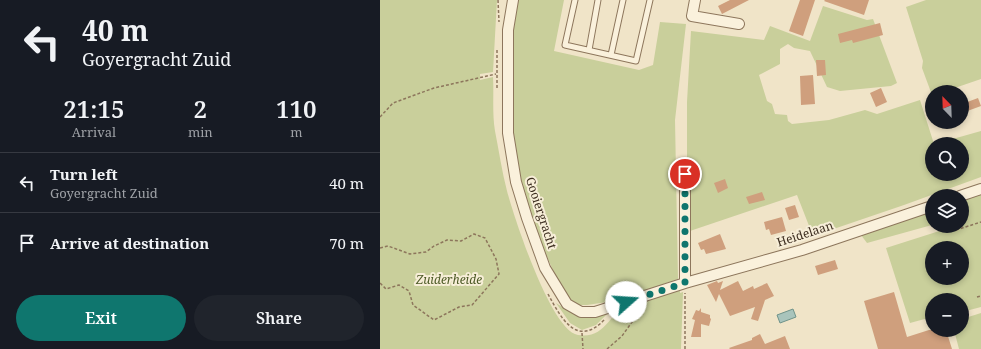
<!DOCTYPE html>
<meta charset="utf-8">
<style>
:root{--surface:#171b24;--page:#20242c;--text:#f1f3f6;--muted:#9ea1a6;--line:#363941;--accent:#0f766e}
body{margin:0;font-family:"Noto Serif",serif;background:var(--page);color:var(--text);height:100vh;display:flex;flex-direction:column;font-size:15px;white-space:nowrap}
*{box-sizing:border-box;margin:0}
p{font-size:13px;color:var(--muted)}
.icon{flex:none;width:22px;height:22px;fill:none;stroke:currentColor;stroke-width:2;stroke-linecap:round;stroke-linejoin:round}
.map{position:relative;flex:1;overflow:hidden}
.drawer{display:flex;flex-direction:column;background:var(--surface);width:380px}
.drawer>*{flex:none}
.hud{background:#171b24;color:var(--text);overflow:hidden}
.needle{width:26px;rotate:337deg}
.controls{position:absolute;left:545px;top:85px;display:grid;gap:8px}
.controls a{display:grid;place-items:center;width:44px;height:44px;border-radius:50%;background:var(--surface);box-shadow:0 2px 6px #0003;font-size:20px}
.pin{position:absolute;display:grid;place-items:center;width:34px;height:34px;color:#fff;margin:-17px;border:2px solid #fff;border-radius:50%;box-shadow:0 1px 4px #0007}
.me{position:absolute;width:44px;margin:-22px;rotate:71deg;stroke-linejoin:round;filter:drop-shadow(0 0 3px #0008)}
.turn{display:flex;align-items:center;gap:14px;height:84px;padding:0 16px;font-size:18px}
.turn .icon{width:52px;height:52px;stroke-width:2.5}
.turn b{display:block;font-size:28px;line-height:34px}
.eta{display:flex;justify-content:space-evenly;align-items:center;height:68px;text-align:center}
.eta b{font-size:24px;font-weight:600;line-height:28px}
.cta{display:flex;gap:8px;margin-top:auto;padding:8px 16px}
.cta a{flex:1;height:46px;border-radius:24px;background:var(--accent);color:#fff;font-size:16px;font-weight:600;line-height:46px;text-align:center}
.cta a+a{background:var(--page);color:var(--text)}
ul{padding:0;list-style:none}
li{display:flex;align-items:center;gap:12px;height:60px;padding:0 16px;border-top:1px solid var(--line)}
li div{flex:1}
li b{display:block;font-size:15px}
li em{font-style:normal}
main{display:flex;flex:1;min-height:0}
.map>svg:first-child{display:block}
</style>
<main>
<section class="drawer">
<div class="hud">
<div class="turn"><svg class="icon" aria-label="left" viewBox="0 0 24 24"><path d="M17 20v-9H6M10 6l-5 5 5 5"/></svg><div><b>40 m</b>Goyergracht Zuid</div></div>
</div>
<div class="eta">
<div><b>21:15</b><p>Arrival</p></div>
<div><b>2</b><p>min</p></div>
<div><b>110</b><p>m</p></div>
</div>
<ul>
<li><svg class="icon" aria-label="left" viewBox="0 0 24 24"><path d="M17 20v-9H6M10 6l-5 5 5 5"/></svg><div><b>Turn left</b><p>Goyergracht Zuid</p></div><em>40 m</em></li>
<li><svg class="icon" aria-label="arrive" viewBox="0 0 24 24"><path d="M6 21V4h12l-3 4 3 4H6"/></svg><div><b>Arrive at destination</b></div><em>70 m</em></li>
</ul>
<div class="cta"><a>Exit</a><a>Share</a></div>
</section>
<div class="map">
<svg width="601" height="349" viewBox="0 0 601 349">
<rect width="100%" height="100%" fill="#f0e4c8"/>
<path fill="#c9cf9b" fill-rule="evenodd" d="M0,0h117l-4,72 -13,2v6l13,-3c1,17 -1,37 2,54 4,20 7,41 12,60 7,26 44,140 71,144 29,4 30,-23 48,-26l1,5 9,-4v-5l44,-17v5l3,-1 -2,57h-301z
M138,0h46l-10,51 85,19 14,-5 7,-43 26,2 -11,96 3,159 -64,22 -27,4h-7l-9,-3 -11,-17 -33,-71 -17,-80v-79z
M546,0h55v79l-38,13h-11v3l-10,-27 1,-7 -17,-54z
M443,6l44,14 6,-1 24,64 -6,3 -51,5 -13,-4 -17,-36 -16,-3 -6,-4 -8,5v15l-21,11 8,26 5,3 3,10 12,1 1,6 4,3 37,-4 36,-10 12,4 43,-14 14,44h-2v30h30v-30h-27l46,-13v46l-77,28 -91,31 -16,-41 -110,37v-130l4,-71 73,9 6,-14 40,15z
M601,188v119l-19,5v-12h-30v17l-22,6 -24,-75 69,-22h7v-30zM552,248h30v30h-30z
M552,205v20l-65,18 -6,-8z
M176,303c20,13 29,14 53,9l-13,13 -14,5 -12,-7z
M601,313v36h-22l-5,-19h8v-11z"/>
<path fill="#a9c4bc" stroke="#6f938a" d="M413,309l3,8 -16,6 -3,-8z"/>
<path fill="#cf9f7d" d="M350,0h19l-27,14 -4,-8z
M420,0h15l-12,36 -14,-5z
M445,0h44l-5,15 -40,-14z
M500,23l3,12 -30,8 -1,-3 -12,3 -2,-9z
M436,60h9l1,15 -9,1z
M433,75l2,29 -14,1 -1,-29z
M501,88l6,14 -11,5 -6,-14z
M598,98l3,8 -19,7v-9z
M345,179l3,9 -10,5 -4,-10z
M382,192l3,8 -16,4 -3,-7z
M415,205l4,12 -10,3 -4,-12z
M402,217l4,14 -15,4 -2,-6 -3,1 -2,-8z
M340,234l6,15 -20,5 -2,-5 -3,1 -3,-7z
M455,260l3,9 -20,6 -3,-9z
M337,281l1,2 5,-2 -3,9 18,-9 5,10 10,-5 1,3 13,-6 7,13 -9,4 -7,21 -7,-2 4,-12 -25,9 -11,-22 -3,8 -9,-17z
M514,292l13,45 22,-7h17l6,19h-74l-14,-48z
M321,308v4l9,3v3l1,1 -2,7 -8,-2v13h-10l4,-17 -3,-1 4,-9 3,1z
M380,334l5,10 20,-8 5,13h-60l-1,-1 23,-8v-2z"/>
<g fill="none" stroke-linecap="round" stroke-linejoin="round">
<g stroke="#8d765c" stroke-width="7">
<path id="lane" d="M195,0l-10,45 71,16 14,-61
M209,50l9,-50
M231,55l12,-55"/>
</g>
<g stroke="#8d765c" stroke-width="12">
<path id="street" d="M133,0l-5,30v103l8,49 11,36 18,50 22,36 14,8h14l90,-29 117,-33 130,-44
M315,0l-3,16 47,8
M305,174v109
M580,196l21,-7"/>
</g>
<path stroke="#8d765c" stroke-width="1.5" stroke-dasharray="3 2" stroke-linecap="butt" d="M118,0l1,22
M117,50v40
M0,117l13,-14 41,-15 62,-14
M576,230l25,-8
M0,248l8,-2 22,8 16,-2 8,-6 13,-6 14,1 13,-7 11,4 11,21 3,15 -27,31 -13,2 -25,13 -21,-15 -4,-14 -10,-6 -13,4 -6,-6
M168,294c13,24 29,55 57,25
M597,297l4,-1
M202,333l1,16
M227,349l15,-13 10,-14 -3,-10
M305,349v-56"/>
<use href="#lane" stroke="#faf1dc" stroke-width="5"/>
<use href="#street" stroke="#faf1dc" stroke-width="10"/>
</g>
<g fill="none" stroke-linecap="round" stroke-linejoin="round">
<path stroke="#0f766e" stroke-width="7" stroke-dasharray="0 12.6" d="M246,302l59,-19v-109"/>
</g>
<g text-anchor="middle" stroke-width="4" stroke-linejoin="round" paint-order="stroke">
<g font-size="12" fill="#3d2e20" stroke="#f7eed8">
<text transform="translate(161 213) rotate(72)" y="4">Gooiergracht</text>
<text transform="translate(425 234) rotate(-18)" y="4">Heidelaan</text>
</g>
<g font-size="12" font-style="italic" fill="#4d5a26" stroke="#f7eed8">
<text x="69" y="284">Zuiderheide</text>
</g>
</g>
</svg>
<div class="controls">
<a><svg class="needle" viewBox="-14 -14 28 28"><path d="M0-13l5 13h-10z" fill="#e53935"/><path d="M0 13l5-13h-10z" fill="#9ea1a6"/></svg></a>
<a><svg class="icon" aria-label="search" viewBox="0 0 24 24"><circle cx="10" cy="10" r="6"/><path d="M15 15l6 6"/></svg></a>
<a><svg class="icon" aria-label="layers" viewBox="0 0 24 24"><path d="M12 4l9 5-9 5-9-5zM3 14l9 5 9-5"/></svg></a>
<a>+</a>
<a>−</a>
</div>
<div class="pin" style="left:305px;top:174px;background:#d93025"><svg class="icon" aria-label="arrive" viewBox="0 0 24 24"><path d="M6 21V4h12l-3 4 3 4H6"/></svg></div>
<svg class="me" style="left:246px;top:302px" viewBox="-20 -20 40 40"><circle r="19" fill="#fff"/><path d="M0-13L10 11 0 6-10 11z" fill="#0f766e"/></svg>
</div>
</main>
